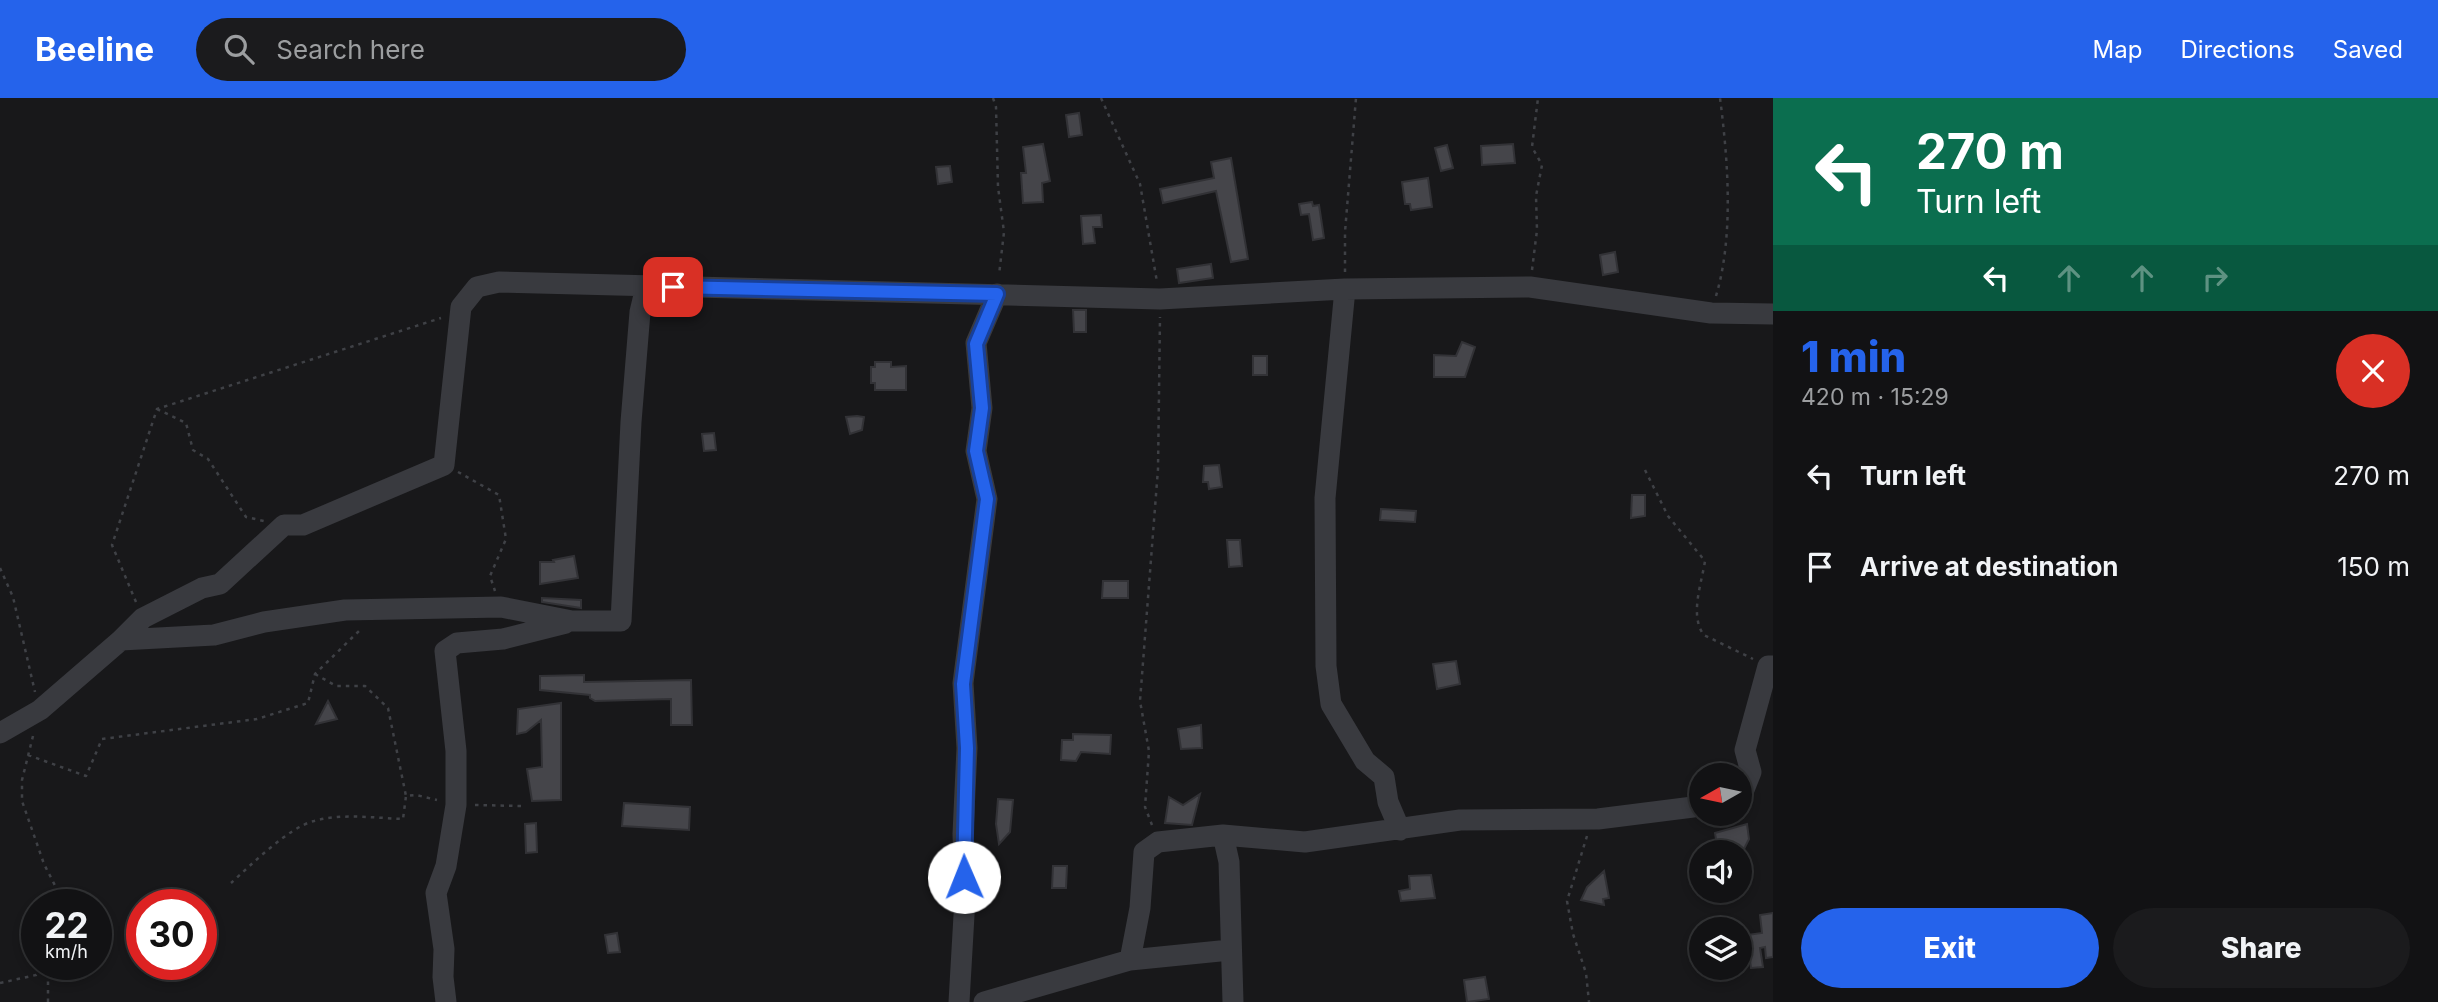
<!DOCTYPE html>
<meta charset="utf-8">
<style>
:root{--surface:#121214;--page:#1b1b1d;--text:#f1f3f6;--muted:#9c9ea0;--line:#313234;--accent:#2563eb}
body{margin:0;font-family:Inter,sans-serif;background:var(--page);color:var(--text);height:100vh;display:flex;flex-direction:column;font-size:26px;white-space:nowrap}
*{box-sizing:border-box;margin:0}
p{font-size:23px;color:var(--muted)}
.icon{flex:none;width:38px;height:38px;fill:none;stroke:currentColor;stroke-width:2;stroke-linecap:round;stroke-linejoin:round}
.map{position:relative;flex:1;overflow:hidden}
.details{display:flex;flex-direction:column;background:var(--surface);width:665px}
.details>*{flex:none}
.guide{background:#0b6e4f;color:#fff;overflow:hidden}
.needle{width:46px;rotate:261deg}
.fabs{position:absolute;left:1689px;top:665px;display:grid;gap:14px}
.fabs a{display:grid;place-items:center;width:63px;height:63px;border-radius:50%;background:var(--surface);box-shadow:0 4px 10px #0003,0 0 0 2px var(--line);font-size:35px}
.speed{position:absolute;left:21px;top:791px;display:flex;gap:14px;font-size:35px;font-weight:700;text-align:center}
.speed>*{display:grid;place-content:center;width:91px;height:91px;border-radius:50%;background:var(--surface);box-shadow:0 4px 10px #0003,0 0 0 2px var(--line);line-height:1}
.speed small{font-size:18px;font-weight:400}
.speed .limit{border:10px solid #d22;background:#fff;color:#111}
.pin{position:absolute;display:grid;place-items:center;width:60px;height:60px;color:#fff;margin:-30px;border-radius:14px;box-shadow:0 4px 10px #0006}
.me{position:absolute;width:77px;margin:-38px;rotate:359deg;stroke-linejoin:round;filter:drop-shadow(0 0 5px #0008)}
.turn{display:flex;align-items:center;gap:24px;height:147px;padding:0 28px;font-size:32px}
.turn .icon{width:91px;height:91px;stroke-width:2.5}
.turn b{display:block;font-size:49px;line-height:60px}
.lanes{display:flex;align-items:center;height:66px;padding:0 28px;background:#0003;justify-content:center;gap:35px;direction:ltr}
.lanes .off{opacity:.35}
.round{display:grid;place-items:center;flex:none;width:74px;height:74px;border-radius:37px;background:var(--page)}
.summary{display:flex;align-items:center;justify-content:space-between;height:119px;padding:0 28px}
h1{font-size:42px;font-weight:800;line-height:52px;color:var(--accent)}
.button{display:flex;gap:14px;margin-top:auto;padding:14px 28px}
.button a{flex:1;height:80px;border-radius:42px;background:var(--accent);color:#fff;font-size:28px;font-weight:800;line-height:80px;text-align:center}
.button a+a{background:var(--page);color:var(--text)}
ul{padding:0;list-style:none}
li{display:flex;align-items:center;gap:21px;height:91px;padding:0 28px}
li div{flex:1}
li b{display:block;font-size:26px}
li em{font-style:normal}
header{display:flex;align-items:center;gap:42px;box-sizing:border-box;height:98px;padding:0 35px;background:var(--accent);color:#fff}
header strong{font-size:33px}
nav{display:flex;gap:38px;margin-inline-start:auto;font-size:24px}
.search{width:490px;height:63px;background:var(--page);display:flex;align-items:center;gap:18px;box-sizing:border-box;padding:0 24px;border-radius:38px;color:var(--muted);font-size:26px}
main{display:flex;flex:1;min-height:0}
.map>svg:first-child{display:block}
</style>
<header>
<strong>Beeline</strong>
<div class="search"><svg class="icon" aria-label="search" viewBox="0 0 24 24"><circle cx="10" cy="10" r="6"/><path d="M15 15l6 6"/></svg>Search here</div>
<nav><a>Map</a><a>Directions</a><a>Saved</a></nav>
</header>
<main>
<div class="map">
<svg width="1773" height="904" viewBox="0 0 1773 904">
<rect width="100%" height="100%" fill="#18181a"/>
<path fill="#45454a" stroke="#323236" stroke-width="2" d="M1079,15l3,22 -13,2 -3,-22z
M1043,46l7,37 -8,2 1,19 -20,1 -2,-30h5l-3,-26z
M1513,46l2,19 -33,2 -1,-19z
M1447,47l6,23 -12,3 -6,-23z
M1231,60l17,101 -17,3 -15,-71 -53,12 -3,-14 54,-11 -3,-16z
M950,68l2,16 -14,2 -2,-17z
M1428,80l4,29 -21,3 -1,-6h-5l-3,-22z
M1312,104l1,4 6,-1 5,33 -11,2 -4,-26 -8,1 -2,-11z
M1101,117l1,12h-9l2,16 -12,1 -2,-28z
M1615,154l3,20 -15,3 -3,-20z
M1211,166l2,14 -34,5 -2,-14z
M1073,212h13v22h-12z
M1462,244l13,5 -10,30h-31v-22l22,1z
M1253,258h14v19h-14z
M875,264h16v5l15,-1v24h-31v-7h-4v-16h4z
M857,318l7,1 -2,13 -12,4 -4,-17z
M714,335l2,17 -12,1 -2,-17z
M1219,367l3,22 -13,2 -1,-7h-5l1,-16z
M1632,397h13v21l-14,2z
M1381,411l35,2 -1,11 -35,-2z
M1227,442h13l2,26 -13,1z
M574,458l4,22 -38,6v-22h14l-1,-2z
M1103,483h25v17h-26z
M542,500l39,2v8l-39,-6z
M1456,563l4,23 -23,5 -4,-25z
M584,577v7l107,-2 1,45h-21v-26l-76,2 -5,-3v-3l-50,-5v-14z
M328,603l9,18 -21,5z
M561,605v97l-29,1 -5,-32 15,-2 -1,-47 -15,12 -9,2 1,-25z
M1201,627l1,23 -21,1 -3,-20z
M1073,636l38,1 -1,19 -29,-2 -5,9 -15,-1 1,-20h11z
M1200,696l-8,31 -27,-2 4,-26 14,8z
M998,701l15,1 -3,32 -11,12 -3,-20z
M624,705l66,4 -1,23 -67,-4z
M536,725l1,29 -11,1 -1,-29z
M1747,726l2,15 -8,16 -1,-3h-22l-3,-19z
M1053,768h14l-1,22h-14z
M1604,773l5,27 -6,1 1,6 -23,-5 6,-13z
M1431,777l4,23 -34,3 -2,-10 11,-2 -1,-13z
M1773,815v44l-7,1 -1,-11 -5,1 3,19 -12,1 -4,-33 15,-2 -2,-18z
M617,835l3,19 -12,1 -3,-18z
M1485,879l4,22 -22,3 -3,-22z"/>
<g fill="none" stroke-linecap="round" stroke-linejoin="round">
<path stroke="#3f4146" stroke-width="2.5" stroke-dasharray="3.5 5" stroke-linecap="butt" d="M993,0l3,9 2,80 6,45 -5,43
M1101,0l39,86 17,98
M1532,172l5,-40 -1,-34 6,-31 -10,-18 6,-49
M1345,174v-40l11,-134
M1716,198c18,-60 12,-136 4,-198
M157,311l29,14 7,27 15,9 38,58 18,4
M1645,372l23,46 37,45c-3,21 -16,55 -1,74l49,24
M458,374l41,23 7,44 -16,37 5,15
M0,470l13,29 22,95
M136,504l-24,-57 45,-136 284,-91
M315,576l21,12h29l23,22 18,88
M33,638l-11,44v21l22,63 21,41
M28,657l58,21 16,-37 155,-20 51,-16 7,-29 46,-45
M475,707l46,1
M1152,727l-7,-18 4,-56 -9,-50 18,-232 2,-152
M1587,738l-20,65 6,33 13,39 3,29
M231,785c20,-18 58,-56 83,-62 28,-8 61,-3 89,-2l3,-23 10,-1 21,5
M0,885l36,-8 13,-11
M48,904v-36"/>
<path stroke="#393a3f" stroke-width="21" d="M1345,191l-20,209 1,168 5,38 34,57 19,16 4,25 12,28
M121,542l22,-22 59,-30 18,-4 64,-59h19l141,-60 17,-158 16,-20 22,-5 661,17 185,-10 185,-2 181,26 62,1
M0,635l40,-23 81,-70 93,-5 50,-13 81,-12 156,-3 71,14h49l10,-199 9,-110 6,-25
M1740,696l3,-2 8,-20 -6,-22 23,-84h5
M1223,737l6,27 4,140
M1130,862l100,-10
M446,904l-3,-25 1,-28 -8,-56 10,-27 10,-61v-54l-11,-100 12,-8 46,-4 63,-16
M959,904l6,-104 -2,-64 4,-86 -4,-65 24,-184 -11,-48 6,-43 -6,-65 21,-49
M984,904l146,-42 10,-52 4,-56 14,-10 65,-7 82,7 155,-22 138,-1 103,-13"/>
</g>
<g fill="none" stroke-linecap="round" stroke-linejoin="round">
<g stroke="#184099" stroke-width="18">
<path id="route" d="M673,189l324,7 -21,50 6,64 -6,43 11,48 -24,185 4,64 -3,129"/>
</g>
<use href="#route" stroke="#2563eb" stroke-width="12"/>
</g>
</svg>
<div class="fabs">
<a><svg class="needle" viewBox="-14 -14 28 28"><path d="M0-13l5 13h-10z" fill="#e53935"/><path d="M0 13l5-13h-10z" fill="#9c9ea0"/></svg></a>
<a><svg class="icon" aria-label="sound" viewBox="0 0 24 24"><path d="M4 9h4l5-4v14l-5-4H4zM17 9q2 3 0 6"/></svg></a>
<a><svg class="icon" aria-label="layers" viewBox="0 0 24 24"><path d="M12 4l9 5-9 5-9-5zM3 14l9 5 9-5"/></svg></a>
</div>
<div class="speed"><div>22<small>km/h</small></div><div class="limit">30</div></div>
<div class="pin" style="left:673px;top:189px;background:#d93025"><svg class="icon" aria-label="arrive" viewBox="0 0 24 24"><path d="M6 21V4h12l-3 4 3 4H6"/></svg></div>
<svg class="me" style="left:964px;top:779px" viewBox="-20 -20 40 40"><circle r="19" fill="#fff"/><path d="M0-13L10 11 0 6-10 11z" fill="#2563eb"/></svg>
</div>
<section class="details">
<div class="guide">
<div class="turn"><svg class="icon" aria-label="left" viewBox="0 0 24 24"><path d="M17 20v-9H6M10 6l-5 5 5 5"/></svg><div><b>270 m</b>Turn left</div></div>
<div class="lanes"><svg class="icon" aria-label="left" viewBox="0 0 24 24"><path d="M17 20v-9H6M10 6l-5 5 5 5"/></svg><svg class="icon off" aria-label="ahead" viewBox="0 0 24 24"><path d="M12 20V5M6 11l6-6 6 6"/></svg><svg class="icon off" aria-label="ahead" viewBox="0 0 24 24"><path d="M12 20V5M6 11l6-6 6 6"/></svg><svg class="icon off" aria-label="right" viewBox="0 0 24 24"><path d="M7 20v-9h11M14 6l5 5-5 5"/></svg></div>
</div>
<div class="summary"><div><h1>1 min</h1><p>420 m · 15:29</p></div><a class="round" style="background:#d93025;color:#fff"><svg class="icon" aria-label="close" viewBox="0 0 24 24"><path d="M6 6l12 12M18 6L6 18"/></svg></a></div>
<ul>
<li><svg class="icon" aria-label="left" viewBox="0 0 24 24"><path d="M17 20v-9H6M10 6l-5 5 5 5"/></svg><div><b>Turn left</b></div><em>270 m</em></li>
<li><svg class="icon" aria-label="arrive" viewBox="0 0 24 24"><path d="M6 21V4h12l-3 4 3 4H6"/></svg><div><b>Arrive at destination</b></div><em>150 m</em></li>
</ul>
<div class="button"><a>Exit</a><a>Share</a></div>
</section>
</main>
